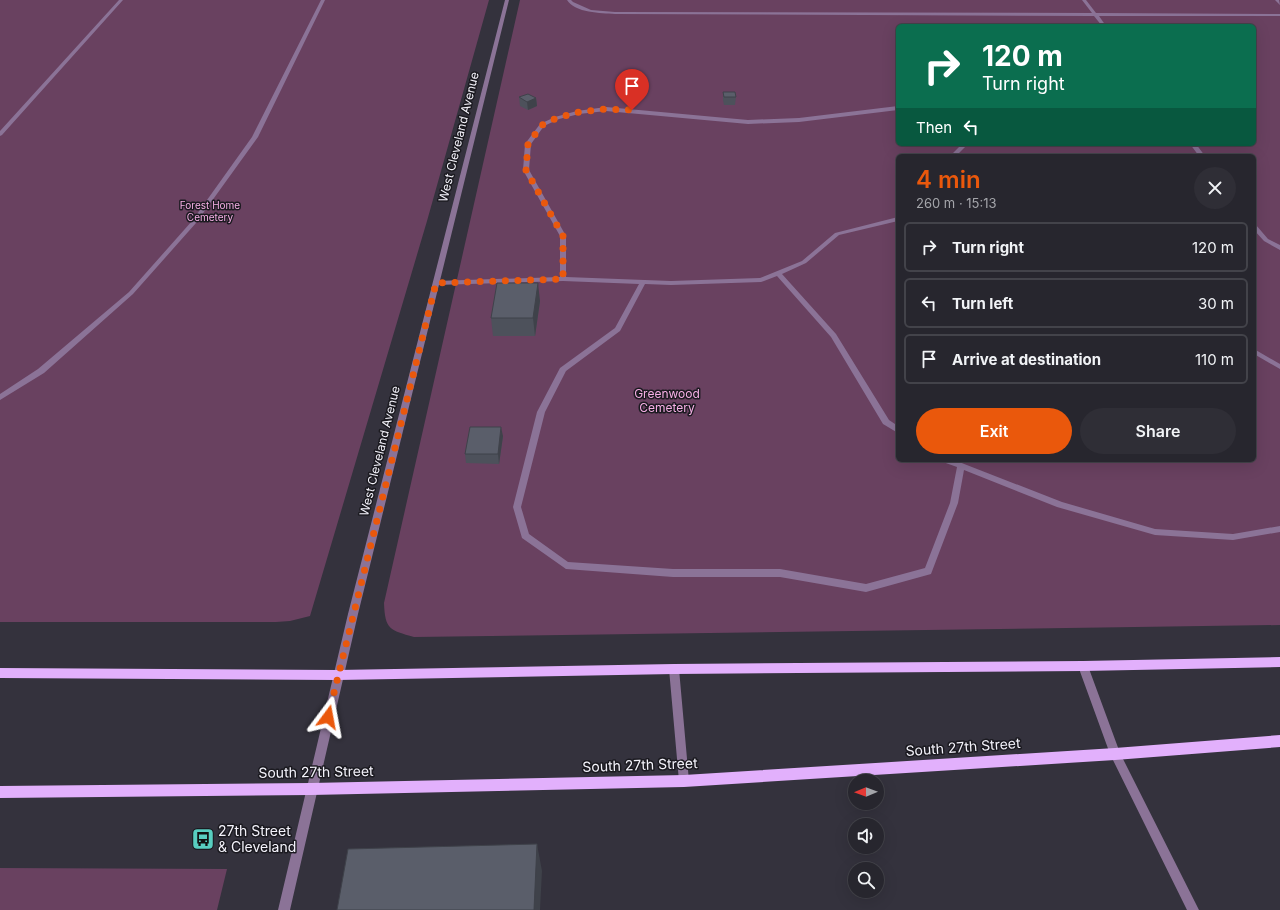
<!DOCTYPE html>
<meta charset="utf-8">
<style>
:root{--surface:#27262e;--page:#2f2e36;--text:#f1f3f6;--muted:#a4a5aa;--line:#43434a;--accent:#ea580c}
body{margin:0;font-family:Inter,sans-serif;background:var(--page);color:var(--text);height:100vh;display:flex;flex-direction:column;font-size:15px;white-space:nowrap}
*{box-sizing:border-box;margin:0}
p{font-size:13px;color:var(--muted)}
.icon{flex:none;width:22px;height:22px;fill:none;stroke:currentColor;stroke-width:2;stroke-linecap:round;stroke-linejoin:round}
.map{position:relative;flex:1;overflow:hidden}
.details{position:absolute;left:896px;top:154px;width:360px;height:308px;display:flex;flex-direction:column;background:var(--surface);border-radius:6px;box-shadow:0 4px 16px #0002,0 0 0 1px var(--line)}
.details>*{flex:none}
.banner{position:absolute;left:896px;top:24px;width:360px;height:122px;border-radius:6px;box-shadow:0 4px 16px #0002,0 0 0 1px var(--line);background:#0b6e4f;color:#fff;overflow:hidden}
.needle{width:26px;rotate:269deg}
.tools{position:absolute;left:848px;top:774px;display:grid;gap:8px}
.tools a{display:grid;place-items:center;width:36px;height:36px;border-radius:50%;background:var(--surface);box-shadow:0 4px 16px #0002,0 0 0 1px var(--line);font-size:20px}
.pin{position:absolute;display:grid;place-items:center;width:34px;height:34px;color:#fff;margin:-41px -17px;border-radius:50% 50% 50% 0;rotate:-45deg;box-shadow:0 0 4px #0007}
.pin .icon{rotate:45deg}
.me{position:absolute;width:44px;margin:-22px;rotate:13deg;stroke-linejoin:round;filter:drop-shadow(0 0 3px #0008)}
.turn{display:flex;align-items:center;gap:14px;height:84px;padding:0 20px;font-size:18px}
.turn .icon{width:52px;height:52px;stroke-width:2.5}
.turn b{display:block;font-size:28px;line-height:34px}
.then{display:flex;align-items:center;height:38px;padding:0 20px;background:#0003;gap:8px;font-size:15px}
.round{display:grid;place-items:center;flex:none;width:42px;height:42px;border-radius:21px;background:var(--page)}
.head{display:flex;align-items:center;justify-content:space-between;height:68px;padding:0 20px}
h1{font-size:24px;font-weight:600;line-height:30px;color:var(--accent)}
.cta{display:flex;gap:8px;margin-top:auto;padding:8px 20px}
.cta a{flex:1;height:46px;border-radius:24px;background:var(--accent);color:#fff;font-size:16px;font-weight:600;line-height:46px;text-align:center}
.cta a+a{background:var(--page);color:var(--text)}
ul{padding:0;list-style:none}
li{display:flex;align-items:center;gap:12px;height:50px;margin:0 8px 6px;padding:0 12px;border:2px solid var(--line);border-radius:6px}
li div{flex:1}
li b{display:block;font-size:15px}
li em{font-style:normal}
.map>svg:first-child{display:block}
</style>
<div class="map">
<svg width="1280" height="910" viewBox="0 0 1280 910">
<rect width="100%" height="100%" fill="#34323d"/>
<path fill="#694160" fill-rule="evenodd" d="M0,0h489l-62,221 -117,395 -20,5 -14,1h-276z
M520,0h760v625l-866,12c-24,-7 -29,-7 -30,-34zM898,26h356v118h-356zM898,156h356v304h-356z
M0,868l227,1 -10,41h-217z"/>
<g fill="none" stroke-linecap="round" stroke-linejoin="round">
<path fill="#8b7397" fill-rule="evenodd" d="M119,0h4l-121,135 -2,1v-5z
M321,0h4l-67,137 -62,86 -63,71 -89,79 -44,27v-6l38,-25 91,-77 63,-71 60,-84z
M567,0h4l2,2 18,8 24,2 477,1 -10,-13h4l10,13 184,1v2h-181l7,10h-4l-8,-10 -479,-2c-14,-1 -40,-1 -48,-14z
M1275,0h4l1,5z
M898,106v4l-99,12 -51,2 -142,-13 -27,3 -20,5 -15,7 -13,18 -2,26 37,66v41l105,4 89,-3 42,-17 33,-28 63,-16v4l-59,14 -33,28 -24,11 54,60 53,86 9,6v7l-15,-9 -52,-87 -54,-61 -16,6 -90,3 -26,-1 -25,47 -54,40 -21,41 -24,95 8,27 39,28 105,7h107l86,15 59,-16 25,-65 7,-36 -14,-5 -1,-2h12l108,42 93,27 78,5 47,-8v6l-47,8 -78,-5 -98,-28 -93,-37 -6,33 -27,71 -65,18 -86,-15h-107l-107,-8 -44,-31 -9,-31 24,-95 23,-44 55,-40 24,-44 -76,-3 -127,4 -3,-2 3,-2 124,-4v-41l-37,-66 2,-26 15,-20 15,-7 22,-6 29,-4 142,13 51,-2z
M962,144h6l-12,12h-6z
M1190,144h6l9,12h-6z
M1254,224l2,1 12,14 12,6v5l-16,-9 -10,-11z
M1254,349l26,15v5l-26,-15z
M1083,662l3,1 2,3 32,87 79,157h-12l-77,-156 -32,-88 2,-3z
M674,665l3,1 2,3 10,112 -1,4 -4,1 -4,-1 -1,-4 -10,-112 2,-3z"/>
<path fill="#8b7397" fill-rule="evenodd" d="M505,0h4l-151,614 -68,296h-12l70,-296z"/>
<path fill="#e2b0fc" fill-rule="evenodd" d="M1280,657v10l-197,4 -409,3 -336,6 -338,-2v-10l338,2 336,-6 409,-3z
M1280,735v12l-165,13 -431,27 -373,8 -311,3v-12l311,-3 373,-8 431,-27z"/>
</g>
<path fill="#4d515b" d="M723,92l13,5 -1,8h-11l-1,-5z
M519,97l17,1 1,8 -9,4 -8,-4z
M540,301l-5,35h-42l-2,-18z
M503,436l-4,28 -33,-1 -1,-9z"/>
<path fill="#3f424a" d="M536,98l1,8 -9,4 -1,-8z
M538,283l2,18 -5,35 -2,-18z
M501,427l2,9 -4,28 -1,-10z
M537,844l5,27 -2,39h-6z"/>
<path fill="#5a5e6a" stroke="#3f424a" d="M723,92h12l1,5h-12z
M528,94l8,4 -9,4 -8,-5z
M497,283h41l-5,35h-42z
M470,427h31l-3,27h-33z
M537,844l-3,66h-197l11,-61z"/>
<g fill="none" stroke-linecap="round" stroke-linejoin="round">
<path stroke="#ea580c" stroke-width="7" stroke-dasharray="0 12.6" d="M328,717l108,-434 127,-4v-43l-37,-66 2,-26 14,-19 15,-7 22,-6 27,-3 26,1"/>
</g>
<defs>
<g id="bus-square" transform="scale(1.15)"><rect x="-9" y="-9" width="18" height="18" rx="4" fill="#58cec0" stroke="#1b1a20"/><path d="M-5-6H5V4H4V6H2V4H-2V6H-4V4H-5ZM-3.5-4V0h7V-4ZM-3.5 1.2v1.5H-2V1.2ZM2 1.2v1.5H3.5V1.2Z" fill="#111"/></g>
</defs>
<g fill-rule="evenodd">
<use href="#bus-square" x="203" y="839"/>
</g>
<g text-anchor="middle" stroke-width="3" stroke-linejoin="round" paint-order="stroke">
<g font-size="10" fill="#f6afe5" stroke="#1b1a20">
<text x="210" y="209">Forest Home<tspan x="210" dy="12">Cemetery</tspan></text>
</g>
<g font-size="12" fill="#f4f3fb" stroke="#1b1a20">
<text transform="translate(459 137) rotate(-76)" y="4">West Cleveland Avenue</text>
<text transform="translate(380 451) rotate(-76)" y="4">West Cleveland Avenue</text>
</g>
<g font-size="12" fill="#f6afe5" stroke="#1b1a20">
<text x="667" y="398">Greenwood<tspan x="667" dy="14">Cemetery</tspan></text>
</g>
<g font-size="14" fill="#f4f3fb" stroke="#1b1a20">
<text transform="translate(963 747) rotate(-4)" y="5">South 27th Street</text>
<text transform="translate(640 765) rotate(-2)" y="5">South 27th Street</text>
<text transform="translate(316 772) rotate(-1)" y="5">South 27th Street</text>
</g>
<g font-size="14" fill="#f4f3fb" stroke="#1b1a20" text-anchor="start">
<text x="218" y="836">27th Street<tspan x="218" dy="16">&amp; Cleveland</tspan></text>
</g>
</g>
</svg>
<div class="tools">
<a><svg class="needle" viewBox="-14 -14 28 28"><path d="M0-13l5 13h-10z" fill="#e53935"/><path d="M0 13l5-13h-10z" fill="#a4a5aa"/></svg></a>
<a><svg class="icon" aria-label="sound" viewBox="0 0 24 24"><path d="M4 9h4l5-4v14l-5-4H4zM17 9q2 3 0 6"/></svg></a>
<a><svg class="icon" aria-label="search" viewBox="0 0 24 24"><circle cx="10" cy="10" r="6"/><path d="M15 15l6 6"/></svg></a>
</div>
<div class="pin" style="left:632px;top:110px;background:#d93025"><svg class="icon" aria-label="arrive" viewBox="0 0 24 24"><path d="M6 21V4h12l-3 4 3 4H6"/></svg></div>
<svg class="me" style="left:328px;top:717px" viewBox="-20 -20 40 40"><path d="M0-17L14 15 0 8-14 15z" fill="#ea580c" stroke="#fff" stroke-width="4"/></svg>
<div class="banner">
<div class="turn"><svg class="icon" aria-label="right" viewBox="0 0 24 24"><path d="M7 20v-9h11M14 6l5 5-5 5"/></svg><div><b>120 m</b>Turn right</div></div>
<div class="then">Then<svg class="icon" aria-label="left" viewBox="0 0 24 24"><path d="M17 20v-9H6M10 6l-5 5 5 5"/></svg></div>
</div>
<section class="details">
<div class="head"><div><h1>4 min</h1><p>260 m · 15:13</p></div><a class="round"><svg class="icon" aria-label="close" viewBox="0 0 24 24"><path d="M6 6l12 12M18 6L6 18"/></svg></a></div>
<ul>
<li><svg class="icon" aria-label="right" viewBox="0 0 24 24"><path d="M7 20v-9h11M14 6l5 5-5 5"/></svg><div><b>Turn right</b></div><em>120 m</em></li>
<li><svg class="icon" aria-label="left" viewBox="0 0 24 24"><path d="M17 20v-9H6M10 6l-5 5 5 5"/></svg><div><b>Turn left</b></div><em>30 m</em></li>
<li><svg class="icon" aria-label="arrive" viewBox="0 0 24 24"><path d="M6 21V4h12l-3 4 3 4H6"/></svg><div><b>Arrive at destination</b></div><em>110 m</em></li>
</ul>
<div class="cta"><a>Exit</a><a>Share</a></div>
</section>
</div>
